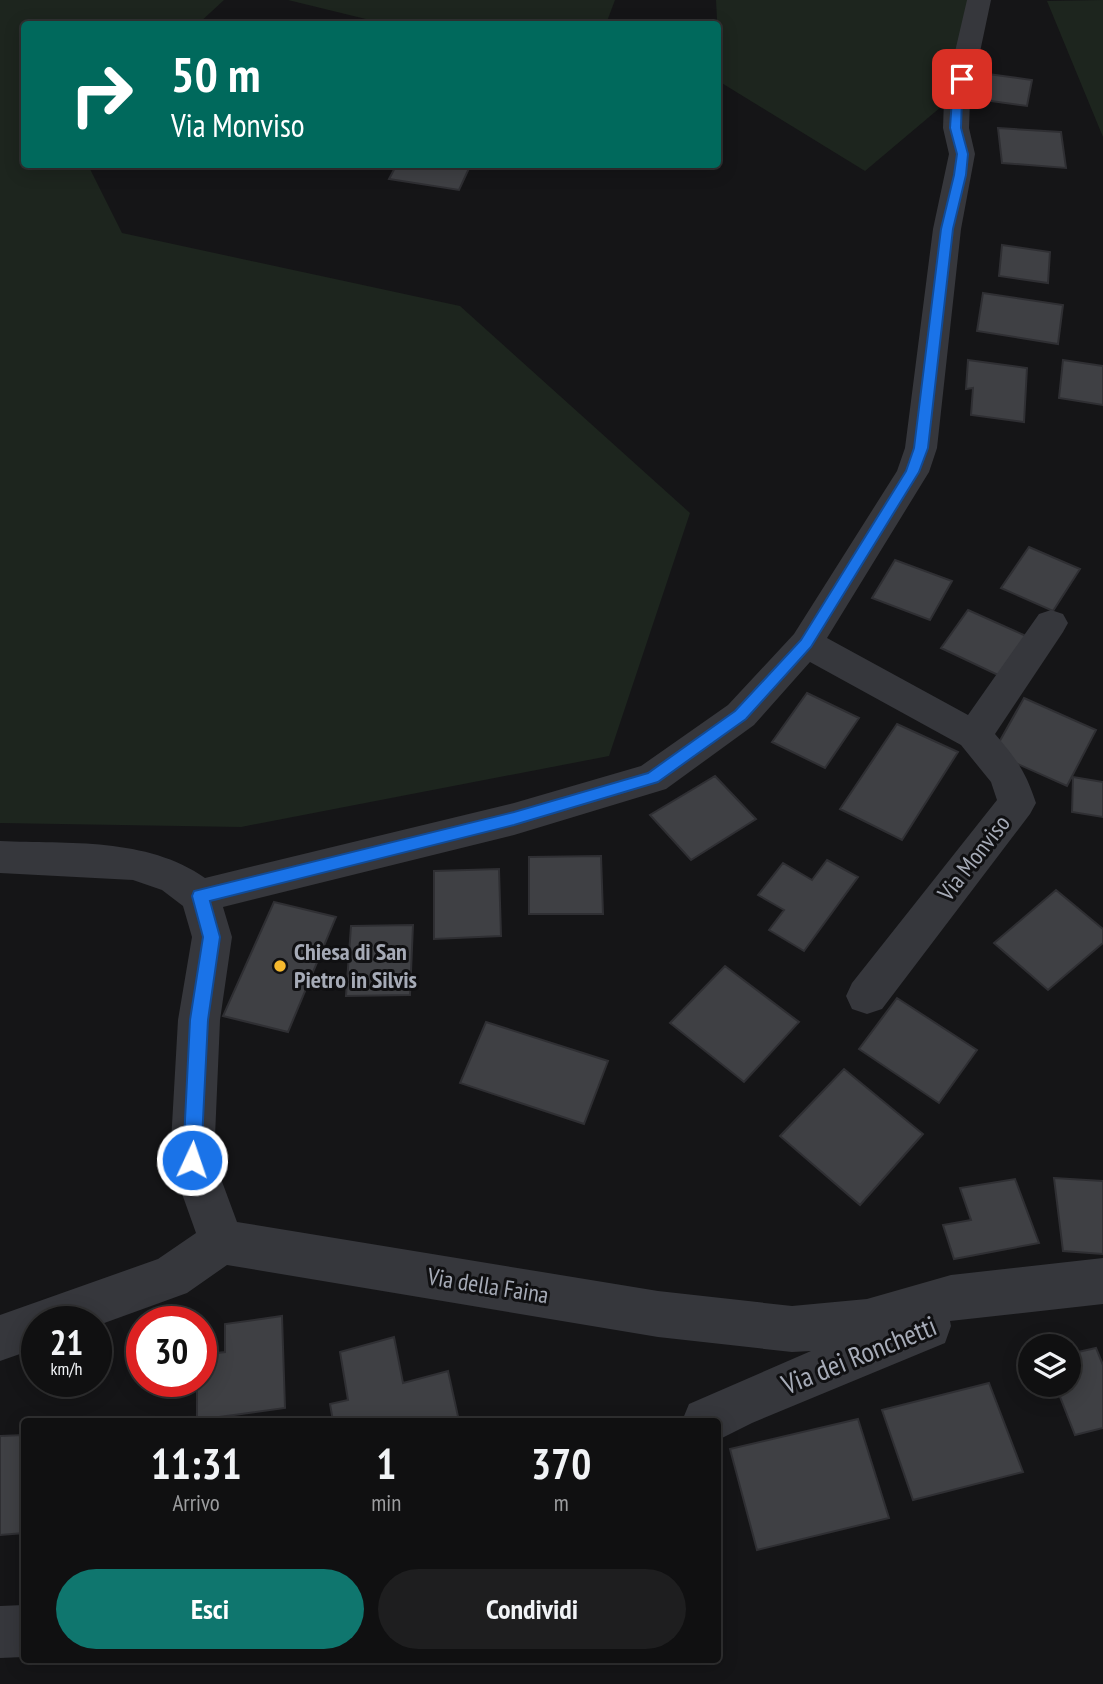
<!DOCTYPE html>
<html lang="it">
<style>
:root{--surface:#101011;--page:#1e1e1f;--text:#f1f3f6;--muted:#9c9d9f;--line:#303031;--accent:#0f766e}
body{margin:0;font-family:"PT Sans Narrow",sans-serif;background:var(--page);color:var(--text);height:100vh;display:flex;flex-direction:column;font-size:26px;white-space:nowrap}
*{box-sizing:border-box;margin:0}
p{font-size:23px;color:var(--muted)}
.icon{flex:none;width:38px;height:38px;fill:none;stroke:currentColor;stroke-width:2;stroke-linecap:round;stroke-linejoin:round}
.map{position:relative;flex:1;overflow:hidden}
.drawer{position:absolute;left:21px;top:1418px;width:700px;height:245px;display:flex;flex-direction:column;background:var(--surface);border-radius:7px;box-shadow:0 4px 18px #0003,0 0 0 2px var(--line)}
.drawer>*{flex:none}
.banner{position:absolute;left:21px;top:21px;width:700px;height:147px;border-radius:7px;box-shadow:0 4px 18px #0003,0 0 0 2px var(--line);background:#00695c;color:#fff;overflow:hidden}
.buttons{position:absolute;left:1018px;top:1334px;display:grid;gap:14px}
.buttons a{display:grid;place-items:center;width:63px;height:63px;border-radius:50%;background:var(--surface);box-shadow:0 4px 18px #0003,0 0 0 2px var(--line);font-size:35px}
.speed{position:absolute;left:21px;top:1306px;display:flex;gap:14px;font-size:35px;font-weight:700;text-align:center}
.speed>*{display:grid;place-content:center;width:91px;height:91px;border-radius:50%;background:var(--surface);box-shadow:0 4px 18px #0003,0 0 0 2px var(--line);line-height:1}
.speed small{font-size:18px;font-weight:400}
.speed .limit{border:10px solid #d22;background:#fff;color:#111}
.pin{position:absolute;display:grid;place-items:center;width:60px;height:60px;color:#fff;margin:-30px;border-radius:14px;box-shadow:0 4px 10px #0006}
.me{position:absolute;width:77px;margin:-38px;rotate:3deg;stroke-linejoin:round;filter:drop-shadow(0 0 5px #0008)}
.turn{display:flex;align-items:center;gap:24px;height:147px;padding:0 35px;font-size:32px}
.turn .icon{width:91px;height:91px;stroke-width:2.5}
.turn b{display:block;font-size:49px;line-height:60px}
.eta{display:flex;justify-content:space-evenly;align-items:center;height:119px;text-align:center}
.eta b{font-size:42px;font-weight:700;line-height:49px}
.button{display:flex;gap:14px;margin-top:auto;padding:14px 35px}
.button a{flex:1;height:80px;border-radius:42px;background:var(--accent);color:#fff;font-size:28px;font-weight:700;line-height:80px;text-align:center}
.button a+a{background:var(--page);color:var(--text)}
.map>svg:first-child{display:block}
</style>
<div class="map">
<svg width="1103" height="1684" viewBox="0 0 1103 1684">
<rect width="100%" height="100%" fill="#151517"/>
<path fill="#1d251e" d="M0,0h224l-26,24h-174v140l64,1 34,68 338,73 230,207 -81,243 -368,71 -241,-4z
M288,0h327l-9,24h-229l1,-2z
M716,0h259l-8,85 -102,86 -145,-89z
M1103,0v137l-56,-136z"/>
<path fill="#3f4044" stroke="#2f2f33" stroke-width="2" d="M988,74l44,6 -5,26 -44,-6z
M998,128l63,4 5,36 -64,-5z
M397,164h74l-12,26 -70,-11z
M1002,245l48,7 -2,31 -49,-7z
M983,293l80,12 -5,39 -81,-13z
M968,360l59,8 -3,54 -53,-7 2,-27 -7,1z
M1063,360l40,6v39l-44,-7z
M1029,547l51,22 -27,42 -52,-23z
M895,560l57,21 -22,39 -58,-22z
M968,610l58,26 -26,40 -59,-28z
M807,693l52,25 -34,50 -53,-26z
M1024,698l72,32 -29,56 -74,-33z
M897,724l61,28 -56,88 -62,-31z
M715,776l41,43 -65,41 -41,-45z
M1073,777l30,5v35l-31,-5z
M601,856l2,58h-74v-57z
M827,860l31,17 -54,74 -35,-21 15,-20 -26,-15 25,-32 29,17z
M499,869l2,67 -67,3v-68z
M1056,890l47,39v14l-55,47 -54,-47z
M274,902l62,15 -48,115 -65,-16z
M413,925l-3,70 -64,1 5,-70z
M725,966l74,56 -55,60 -74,-59z
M897,998l80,52 -38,53 -80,-54z
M486,1022l122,39 -24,63 -124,-41z
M844,1069l79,65 -63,71 -80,-69z
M1054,1178l49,3v73l-40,-3z
M1015,1179l24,64 -85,16 -11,-34 28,-5 -11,-32z
M282,1316l3,92 -88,12v-39h4v-26l24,-3v-28z
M394,1337l9,46 45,-12 11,50h-126l-3,-17 18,-4 -8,-48z
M1096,1348l7,17v63l-28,7 -20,-51h14v-30z
M989,1383l34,89 -110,28 -31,-90z
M858,1419l31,99 -132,32 -27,-101z
M24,1435v98l-24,2v-99z"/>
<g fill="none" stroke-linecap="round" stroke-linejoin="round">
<path fill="#36373c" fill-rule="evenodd" d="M967,0h24l-21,99 -1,29 6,26 -14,75 -24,219 -8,24 -102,166 141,77 71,-101 12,-4 12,4 5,9 -5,9 -68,102c22,26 30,36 41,69l-6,11 -148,195 -15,5 -15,-5 -6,-13 6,-13 145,-183 -6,-18 -30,-37 -151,-83 -56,63 -88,64 -152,46 -291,72 9,30 -12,83 -6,140 23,62 421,69 134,15 75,-7 84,-24 152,-17v46l-153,17 1,5 -6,17 -193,80 -34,17v-19h-36l7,-17 122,-53 -19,1 -134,-15 -431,-72 -40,28 -91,33v-5h-59v27l-37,13v-46l158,-56 38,-26 -26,-73 8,-140 14,-83 -9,-31 -21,-16 -29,-10 -133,-7v-32c68,3 147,-4 205,37l309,-75 127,-37 87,-61 66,-71 103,-163 8,-23 28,-219 16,-75 -6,-26 1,-29z
M24,1605v52l-24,1v-52z"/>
</g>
<path fill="#1a73e8" stroke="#114b97" stroke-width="2" d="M962,76l5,3 -5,20 -1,29 7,26 -2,21 -13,54 -25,219 -9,24 -108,175 -65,72 -88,63 -144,43 -304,76 10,36 -12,83 -7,140 -3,6 -6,3 -7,-3 -2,-6 7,-140 13,-83 -11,-41 2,-5 320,-79 134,-39 87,-62 66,-71 105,-169 8,-23 27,-219 13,-54 3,-21 -7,-26 2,-29 5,-20z"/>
<circle fill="#f6b92e" stroke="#101012" stroke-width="2.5" cx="280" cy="966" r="7"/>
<g text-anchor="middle" stroke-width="6" stroke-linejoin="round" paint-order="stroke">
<g font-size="24" fill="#a6abb7" stroke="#101012">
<text transform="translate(974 858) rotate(-52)" y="8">Via Monviso</text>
<text transform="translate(488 1286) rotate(9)" y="8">Via della Faina</text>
</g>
<g font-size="24" font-weight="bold" fill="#a6abb7" stroke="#101012" text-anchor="start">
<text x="294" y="960">Chiesa di San<tspan x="294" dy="28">Pietro in Silvis</tspan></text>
</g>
<g font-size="28" fill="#a6abb7" stroke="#101012">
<text transform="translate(859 1355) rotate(-22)" y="10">Via dei Ronchetti</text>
</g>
</g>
</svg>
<div class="buttons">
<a><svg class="icon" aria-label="layers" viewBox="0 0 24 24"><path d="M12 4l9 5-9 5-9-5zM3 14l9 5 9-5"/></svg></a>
</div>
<div class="speed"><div>21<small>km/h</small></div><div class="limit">30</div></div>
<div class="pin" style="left:962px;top:79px;background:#d93025"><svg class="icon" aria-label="arrive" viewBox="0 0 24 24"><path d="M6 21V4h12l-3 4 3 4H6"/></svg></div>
<svg class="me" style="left:192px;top:1160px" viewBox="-20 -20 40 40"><circle r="17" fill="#1a73e8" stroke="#fff" stroke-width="3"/><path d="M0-11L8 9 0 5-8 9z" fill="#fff"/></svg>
<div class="banner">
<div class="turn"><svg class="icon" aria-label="right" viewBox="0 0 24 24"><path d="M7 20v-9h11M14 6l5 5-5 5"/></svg><div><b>50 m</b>Via Monviso</div></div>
</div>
<section class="drawer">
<div class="eta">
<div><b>11:31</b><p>Arrivo</p></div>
<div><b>1</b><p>min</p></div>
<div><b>370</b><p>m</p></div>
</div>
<div class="button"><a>Esci</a><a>Condividi</a></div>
</section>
</div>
